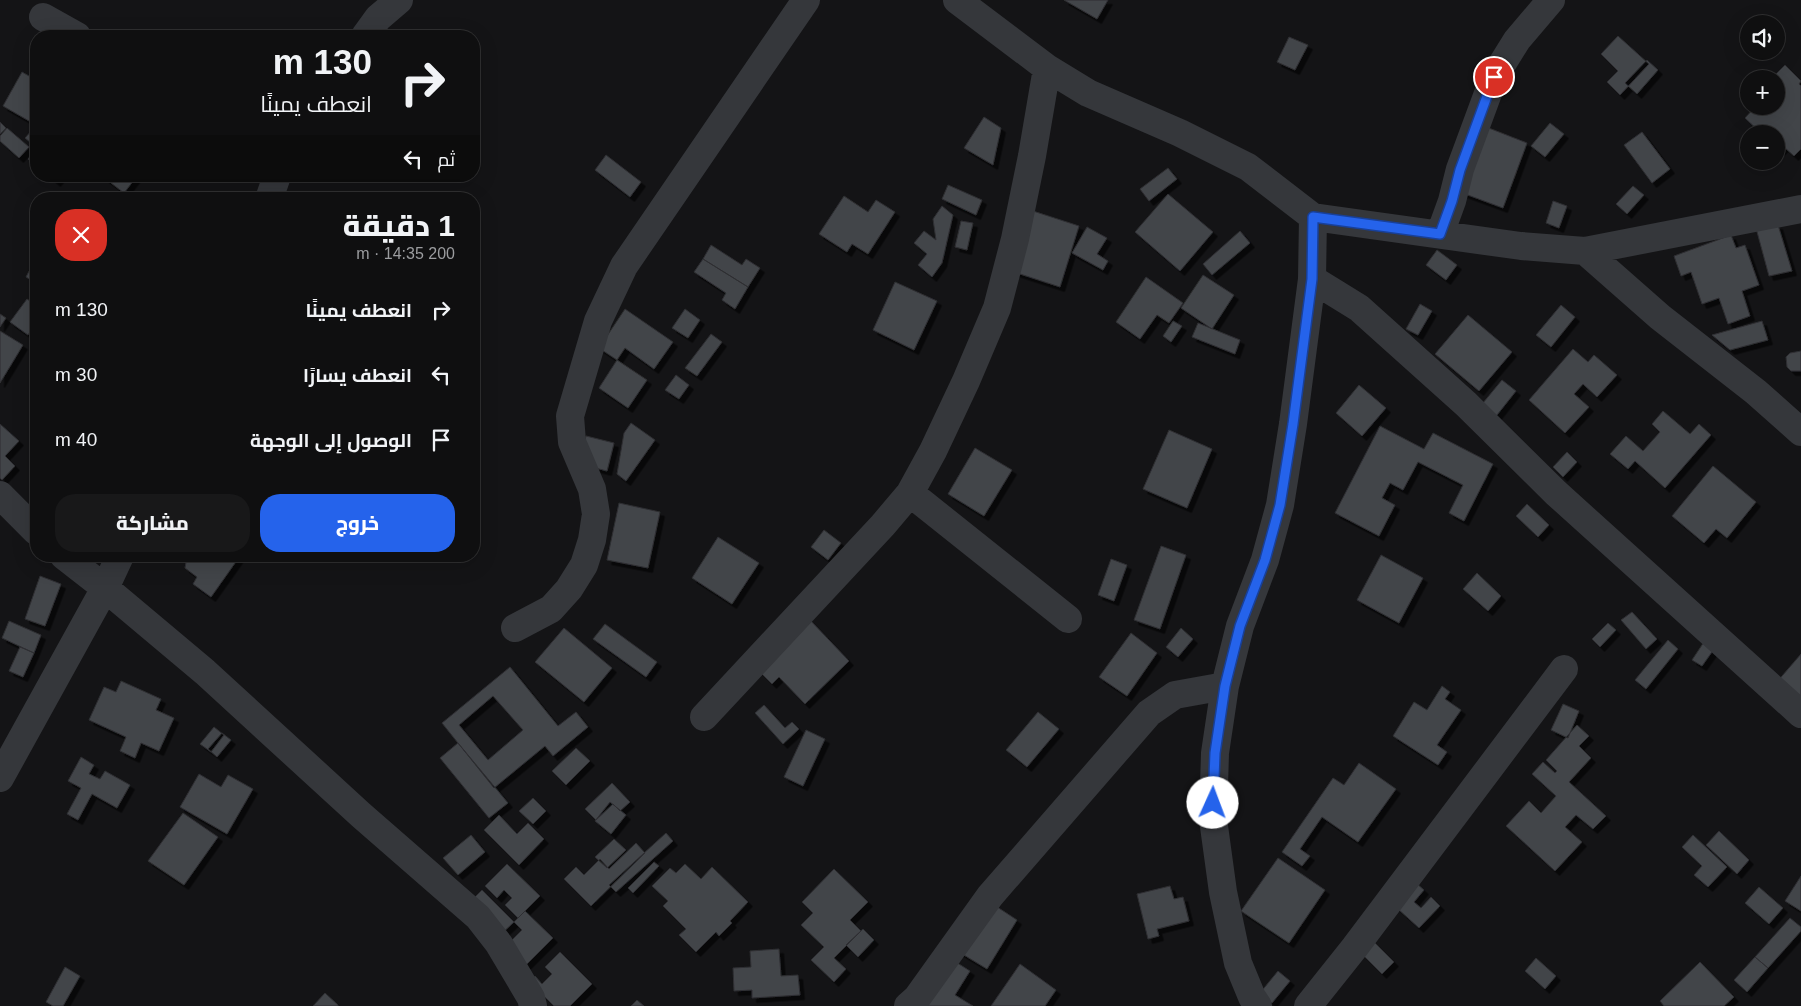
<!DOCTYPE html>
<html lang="ar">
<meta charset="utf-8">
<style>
:root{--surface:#0f0f10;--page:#181819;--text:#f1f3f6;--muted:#9b9c9f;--line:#2f2f30;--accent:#2563eb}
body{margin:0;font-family:Helvetica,Cairo,sans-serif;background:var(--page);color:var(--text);direction:rtl;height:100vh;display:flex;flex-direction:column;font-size:19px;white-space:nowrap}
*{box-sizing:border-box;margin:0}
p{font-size:16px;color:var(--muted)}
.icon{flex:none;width:28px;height:28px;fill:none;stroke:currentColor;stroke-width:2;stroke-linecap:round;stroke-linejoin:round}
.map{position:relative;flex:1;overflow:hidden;direction:ltr}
.drawer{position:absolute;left:30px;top:192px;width:450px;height:370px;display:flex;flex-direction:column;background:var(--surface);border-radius:20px;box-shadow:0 5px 20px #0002,0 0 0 1px var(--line);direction:rtl}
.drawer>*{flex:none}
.hud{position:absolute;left:30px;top:30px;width:450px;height:152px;border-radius:20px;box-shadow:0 5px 20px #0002,0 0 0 1px var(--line);direction:rtl;background:#0f0f10;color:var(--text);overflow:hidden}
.controls{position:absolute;left:1740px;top:15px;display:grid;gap:10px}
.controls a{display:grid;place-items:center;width:45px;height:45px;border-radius:50%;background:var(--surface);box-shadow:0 5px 20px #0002,0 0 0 1px var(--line);font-size:25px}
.pin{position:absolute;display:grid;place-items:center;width:42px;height:42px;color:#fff;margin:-21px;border:2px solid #fff;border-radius:50%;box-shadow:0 1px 5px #0007}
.me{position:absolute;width:55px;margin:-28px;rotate:2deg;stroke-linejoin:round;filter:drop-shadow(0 0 4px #0008)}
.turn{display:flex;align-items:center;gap:18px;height:105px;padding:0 25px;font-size:22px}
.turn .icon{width:65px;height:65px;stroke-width:2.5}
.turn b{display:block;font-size:35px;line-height:42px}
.then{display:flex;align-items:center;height:48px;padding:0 25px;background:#0003;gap:10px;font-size:19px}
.round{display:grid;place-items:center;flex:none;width:52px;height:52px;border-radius:20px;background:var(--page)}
.summary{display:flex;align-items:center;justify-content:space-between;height:85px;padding:0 25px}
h1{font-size:30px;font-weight:800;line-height:38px}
.primary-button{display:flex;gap:10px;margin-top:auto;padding:10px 25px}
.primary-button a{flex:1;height:58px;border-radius:20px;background:var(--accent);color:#fff;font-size:20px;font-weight:800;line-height:58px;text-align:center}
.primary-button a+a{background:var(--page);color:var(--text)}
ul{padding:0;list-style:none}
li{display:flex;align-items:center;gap:15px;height:65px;padding:0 25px}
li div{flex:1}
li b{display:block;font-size:19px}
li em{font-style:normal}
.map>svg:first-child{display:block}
</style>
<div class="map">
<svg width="1801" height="1006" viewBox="0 0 1801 1006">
<defs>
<filter id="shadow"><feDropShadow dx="4.5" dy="4.5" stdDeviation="0" flood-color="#0009"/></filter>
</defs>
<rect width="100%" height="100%" fill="#141416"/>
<path fill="#434449" stroke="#2e2f32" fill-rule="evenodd" filter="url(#shadow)" d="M1064,0h44l-11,19z
M1618,36l31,28 -29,31 -13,-13 11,-11 -17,-17z
M1289,37l19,8 -13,25 -18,-8z
M1647,60l11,10 -21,24 -12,-11z
M1785,65l16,16 -2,3 2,2v63l-7,7 -10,-9 -8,8v-21h-14l-17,-16 11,-12h20v-27h-19l8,-8 7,7z
M22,72l14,8v45l-33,-19z
M984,117l17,11 -8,37 -29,-17z
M0,122l6,6 -6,6z
M1550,123l14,11 -19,23 -14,-11z
M1481,125l46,18 -24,65 -46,-17z
M7,128l22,19 -10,11 -19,-17v-5z
M33,129l3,3v15l-11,-9z
M1642,132l28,37 -18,14 -28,-38z
M36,150v16l-8,-7z
M606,155l35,27 -11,15 -35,-27z
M1168,168l9,11 -28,22 -9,-12z
M49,176h12l-5,6z
M102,176h35l-13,17z
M948,185l34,15 -6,15 -34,-16z
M1633,186l11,9 -17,19 -11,-10z
M1168,194l45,38 -33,39 -45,-39z
M844,196l24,16 8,-12 19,12 -27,42 -16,-10 -5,8 -28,-18z
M1553,201l14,5 -8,22 -13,-5z
M942,206l11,9 -11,48 -10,14 -14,-12 9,-11 -13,-11 10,-12 12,9 -3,-21z
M1033,211l46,15 -19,61 -46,-15z
M961,221l12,2 -6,27 -12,-3z
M1778,225l14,46 -23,5 -13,-48z
M1087,227l20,11 -10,16 11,7 -5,9 -31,-17z
M1240,231l10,12 -38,32 -9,-11z
M1731,235l5,13 9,-3 14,40 -17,6 8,25 -22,8 -9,-26 -17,6 -11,-32 -10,4 -7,-20z
M711,245l31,20 4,-6 14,9 -12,19 -45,-28z
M1437,250l20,15 -11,15 -20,-15z
M36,258v25l-10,-6z
M703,259l45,28 -13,22 -13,-9 4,-7 -32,-21z
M1203,275l31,20 -22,34 -31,-21z
M1146,277l37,26 -14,20 -12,-8 -17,24 -24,-17z
M895,282l42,19 -23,49 -41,-20z
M27,299l9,6v18l-8,12 -18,-13z
M1420,304l12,7 -14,24 -12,-6z
M1561,305l14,12 -24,30 -15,-12z
M625,309l48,33 -19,27 -29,-21 -8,12 -18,-12z
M685,309l15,11 -12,18 -16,-10z
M0,314l6,4 -6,9z
M1468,315l44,37 -33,39 -44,-37z
M1173,321l9,5 -11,16 -8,-6z
M1762,321l6,19 -38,10 -18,-15z
M1198,323l42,17 -5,14 -43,-17z
M0,331l23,14 -23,38z
M711,334l11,8 -25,34 -12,-8z
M1573,349l15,13 6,-7 23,20 -20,22 -14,-13 -9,10 15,13 -24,26 -36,-33z
M1801,351v20h-10l-4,-4 -1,-10 4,-4z
M617,360l30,20 -19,28 -29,-20z
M676,375l13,10 -10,14 -14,-9z
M1502,380l14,11 -23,29 -15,-11z
M1359,385l27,23 -24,28 -26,-23z
M1663,411l27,23 9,-10 12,11 -46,53 -30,-27 -7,8 -18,-15 16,-18 17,15 17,-19 -8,-8z
M631,423l24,17 -29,41 -9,-7 7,-41z
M0,424l19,17 -14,15 10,10 -13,14 -2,-2z
M1380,426l44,23 9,-16 60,31 -29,57 -15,-8 14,-28 -45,-23 -15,28 -13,-7 -8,15 13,7 -16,31 -44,-23z
M1169,430l43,19 -25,59 -44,-19z
M586,436l28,7 -7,28 -27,-7z
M975,448l37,22 -28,46 -36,-22z
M1567,452l10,10 -14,15 -10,-10z
M1713,466l43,36 -29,36 -11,-9 -12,14 -32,-27z
M619,503l41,9 -12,56 -41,-8z
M1527,504l22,21 -11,12 -22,-21z
M824,530l17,13 -13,17 -17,-13z
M718,537l41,26 -27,41 -40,-26z
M1161,546l25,9 -26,74 -26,-9z
M1381,555l42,23 -24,45 -42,-23z
M191,556h49l-29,41 -18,-13 4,-7 -12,-9 1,-6z
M1111,559l16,6 -13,36 -16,-6z
M1477,573l24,23 -13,15 -25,-22z
M40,576l21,8 -16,42 -20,-7z
M1632,612l25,27 -11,10 -25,-29z
M809,619l40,42 -44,43 -26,-27 -7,7 -15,-15z
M9,621l32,14 -7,18 -32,-15z
M1608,623l8,7 -16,17 -8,-8z
M605,624l52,38 -11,15 -53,-38z
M564,628l48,40 -28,34 -49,-40z
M1181,628l12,11 -15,18 -12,-10z
M1131,633l26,20 -30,43 -28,-19z
M1668,640l10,9 -32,40 -11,-9z
M1704,642l10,7 -12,17 -10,-6z
M20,647l14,6 -11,24 -14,-6z
M1801,654v50l-25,-21z
M510,667l48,59 18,-14 12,15 -35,29 -8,-10 -51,42 -52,-65zM493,696l30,34 -35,30 -29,-35z
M121,681l40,18 -5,11 18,8 -15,33 -18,-8 -6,15 -15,-7 6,-14 -37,-17 15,-33 12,5z
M1442,686l8,6 -5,7 16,11 -24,35 10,7 -9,13 -45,-29 21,-34 13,8z
M1563,704l16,7 -11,27 -17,-8z
M764,705l21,23 7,-6 7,7 -16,15 -28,-31z
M1038,712l21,17 -32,38 -21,-17z
M1577,725l12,11 -10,10 12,12 -22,24 37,34 -13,13 -17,-14 -11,12 17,15 -27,29 -49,-45 23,-25 12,12 15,-17 -24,-22 11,-12 12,11 2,-2 -11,-11z
M214,727l10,8 -13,17 -11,-8z
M806,730l19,9 -22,47 -19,-9z
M222,733l9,7 -14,17 -9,-8z
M458,743l50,60 -19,15 -49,-60z
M576,748l14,13 -24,24 -14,-14z
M81,757l13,8 -5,9 11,5 5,-8 25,14 -13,23 -25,-14 -14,26 -11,-6 14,-26 -13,-7z
M1359,763l37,26 -38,53 -36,-25 -22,32 10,7 -8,10 -20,-14 51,-74 11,7z
M199,774l22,13 7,-12 25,14 -26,45 -47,-27z
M612,783l18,19 -10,9 -7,-7 -17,16 -11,-11z
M533,798l13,13 -13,13 -14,-13z
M610,802l16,13 -15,19 -16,-13z
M183,813l35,24 -34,48 -36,-24z
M499,815l18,19 11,-11 16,16 -25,26 -35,-35z
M1719,831l30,29 -12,14 -31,-29z
M666,833l7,8 -57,51 -7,-7z
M471,835l14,17 -27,23 -15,-17z
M1693,835l34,32 -19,20 -14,-12 8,-9 -20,-19z
M614,839l12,11 -19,18 -12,-11z
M636,843l9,10 -54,53 -27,-27 12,-12 8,8 16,-16 9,10z
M1278,858l47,32 -36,53 -48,-32z
M654,862l5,4 -26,27 -5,-5z
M507,864l33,32 -22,22 -13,-13 7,-7 -8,-8 -7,8 -12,-12z
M685,864l16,15 11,-12 36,35 -18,19 2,2 -13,13 -3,-4 -20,20 -17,-17 7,-6 -23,-23 5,-5 -16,-15 18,-18 6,5z
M834,869l34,33 -18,18 11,11 -27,27 12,11 -12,13 -23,-22 13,-13 -23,-22 12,-12 -11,-11z
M1408,876l16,14 -10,12 7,6 10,-11 9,9 -21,22 -32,-29z
M1801,876v35l-16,-10z
M1170,886l4,13 9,-2 6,24 -32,8 2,7 -11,3 -11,-45z
M1759,887l24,21 -14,16 -24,-21z
M482,890l32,32 -16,15 -31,-32z
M985,899l32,21 -30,49 -33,-20z
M525,911l28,27 -27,27 -19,-20 15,-15 -8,-8z
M1790,918l11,9v4l-33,37 -13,-11z
M863,929l11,11 -16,17 -12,-12z
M1374,942l20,20 -12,12 -20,-20z
M779,949l2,27 17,-1 2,20 -48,3v-8l-18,1 -1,-23 18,-1 -1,-16z
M560,952l32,32 -22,22h-16l-24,-24 5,-6 7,8 10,-10 -7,-7z
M1755,957l13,11 -21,24 -13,-12z
M1536,958l20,18 -11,13 -20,-18z
M951,959l19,12 -15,24 18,11h-51z
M1700,962l34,35 -10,9h-60l-4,-5z
M1020,964l36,26 -11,16h-54z
M65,967l15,9 -17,30h-10l-7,-4z
M1278,971l12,10 -18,22 -12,-10z
M325,993l13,12v1h-25z
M637,1000l7,6h-13z"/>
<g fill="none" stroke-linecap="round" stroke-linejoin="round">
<path stroke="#35373b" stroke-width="28" d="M957,0l90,68 41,25 92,40 68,34 65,50 208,29 64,5 216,-42
M43,17l34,19
M365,36l13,-18 21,-18
M269,199l8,-23
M1440,234l12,-33 8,-32 34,-92 23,-37 34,-40
M1585,251l75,66 96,75 45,40
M1312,279l47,29 107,96 90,89 245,221
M910,493l158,126
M0,495l36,36
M64,556l41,32 100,84 156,143 117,102 21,27 32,54 2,8
M515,628l36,-19 18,-20 15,-24 8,-25 4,-26 -4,-25 -20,-47 -2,-26 28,-95 26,-55 182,-266
M704,717l179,-192 27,-32 23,-42 33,-70 31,-73 18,-69 17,-83 15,-88
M0,778l105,-190 15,-32
M908,1006l9,-8 73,-102 159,-183 26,-18 50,-9
M1258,1006l-6,-9 -14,-34 -15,-71 -10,-73 2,-66 10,-67 15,-60 25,-66 15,-55 13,-81 19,-145 1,-62
M1308,1006l47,-59 209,-278"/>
</g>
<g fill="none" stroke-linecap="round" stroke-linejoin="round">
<g stroke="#184099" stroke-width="12">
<path id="route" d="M1213,803l2,-50 10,-67 15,-60 25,-66 15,-55 13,-81 19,-145 1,-62 127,17 12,-33 8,-31 34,-93"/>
</g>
<use href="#route" stroke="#2563eb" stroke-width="9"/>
</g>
</svg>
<div class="controls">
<a><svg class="icon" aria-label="sound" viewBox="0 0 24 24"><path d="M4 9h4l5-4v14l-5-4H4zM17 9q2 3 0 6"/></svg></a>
<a>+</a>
<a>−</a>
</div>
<div class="pin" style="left:1494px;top:77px;background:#d93025"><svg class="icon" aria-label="arrive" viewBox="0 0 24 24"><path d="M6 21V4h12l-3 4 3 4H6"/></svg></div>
<svg class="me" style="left:1213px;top:803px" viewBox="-20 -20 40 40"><circle r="19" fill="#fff"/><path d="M0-13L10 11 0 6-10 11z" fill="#2563eb"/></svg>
<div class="hud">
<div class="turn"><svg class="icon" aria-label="right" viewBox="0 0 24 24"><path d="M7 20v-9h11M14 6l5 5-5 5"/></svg><div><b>130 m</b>انعطف يمينًا</div></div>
<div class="then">ثم<svg class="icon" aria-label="left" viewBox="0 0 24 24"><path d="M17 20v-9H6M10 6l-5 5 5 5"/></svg></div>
</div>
<section class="drawer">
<div class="summary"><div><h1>1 دقيقة</h1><p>200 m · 14:35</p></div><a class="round" style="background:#d93025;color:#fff"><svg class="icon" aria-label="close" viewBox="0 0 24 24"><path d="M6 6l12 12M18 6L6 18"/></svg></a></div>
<ul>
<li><svg class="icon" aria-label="right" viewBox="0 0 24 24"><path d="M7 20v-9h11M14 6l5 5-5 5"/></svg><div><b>انعطف يمينًا</b></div><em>130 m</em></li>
<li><svg class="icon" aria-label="left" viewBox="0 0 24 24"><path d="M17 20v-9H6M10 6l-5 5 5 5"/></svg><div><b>انعطف يسارًا</b></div><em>30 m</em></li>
<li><svg class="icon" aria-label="arrive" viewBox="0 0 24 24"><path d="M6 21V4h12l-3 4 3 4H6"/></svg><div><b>الوصول إلى الوجهة</b></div><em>40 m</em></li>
</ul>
<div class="primary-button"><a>خروج</a><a>مشاركة</a></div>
</section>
</div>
